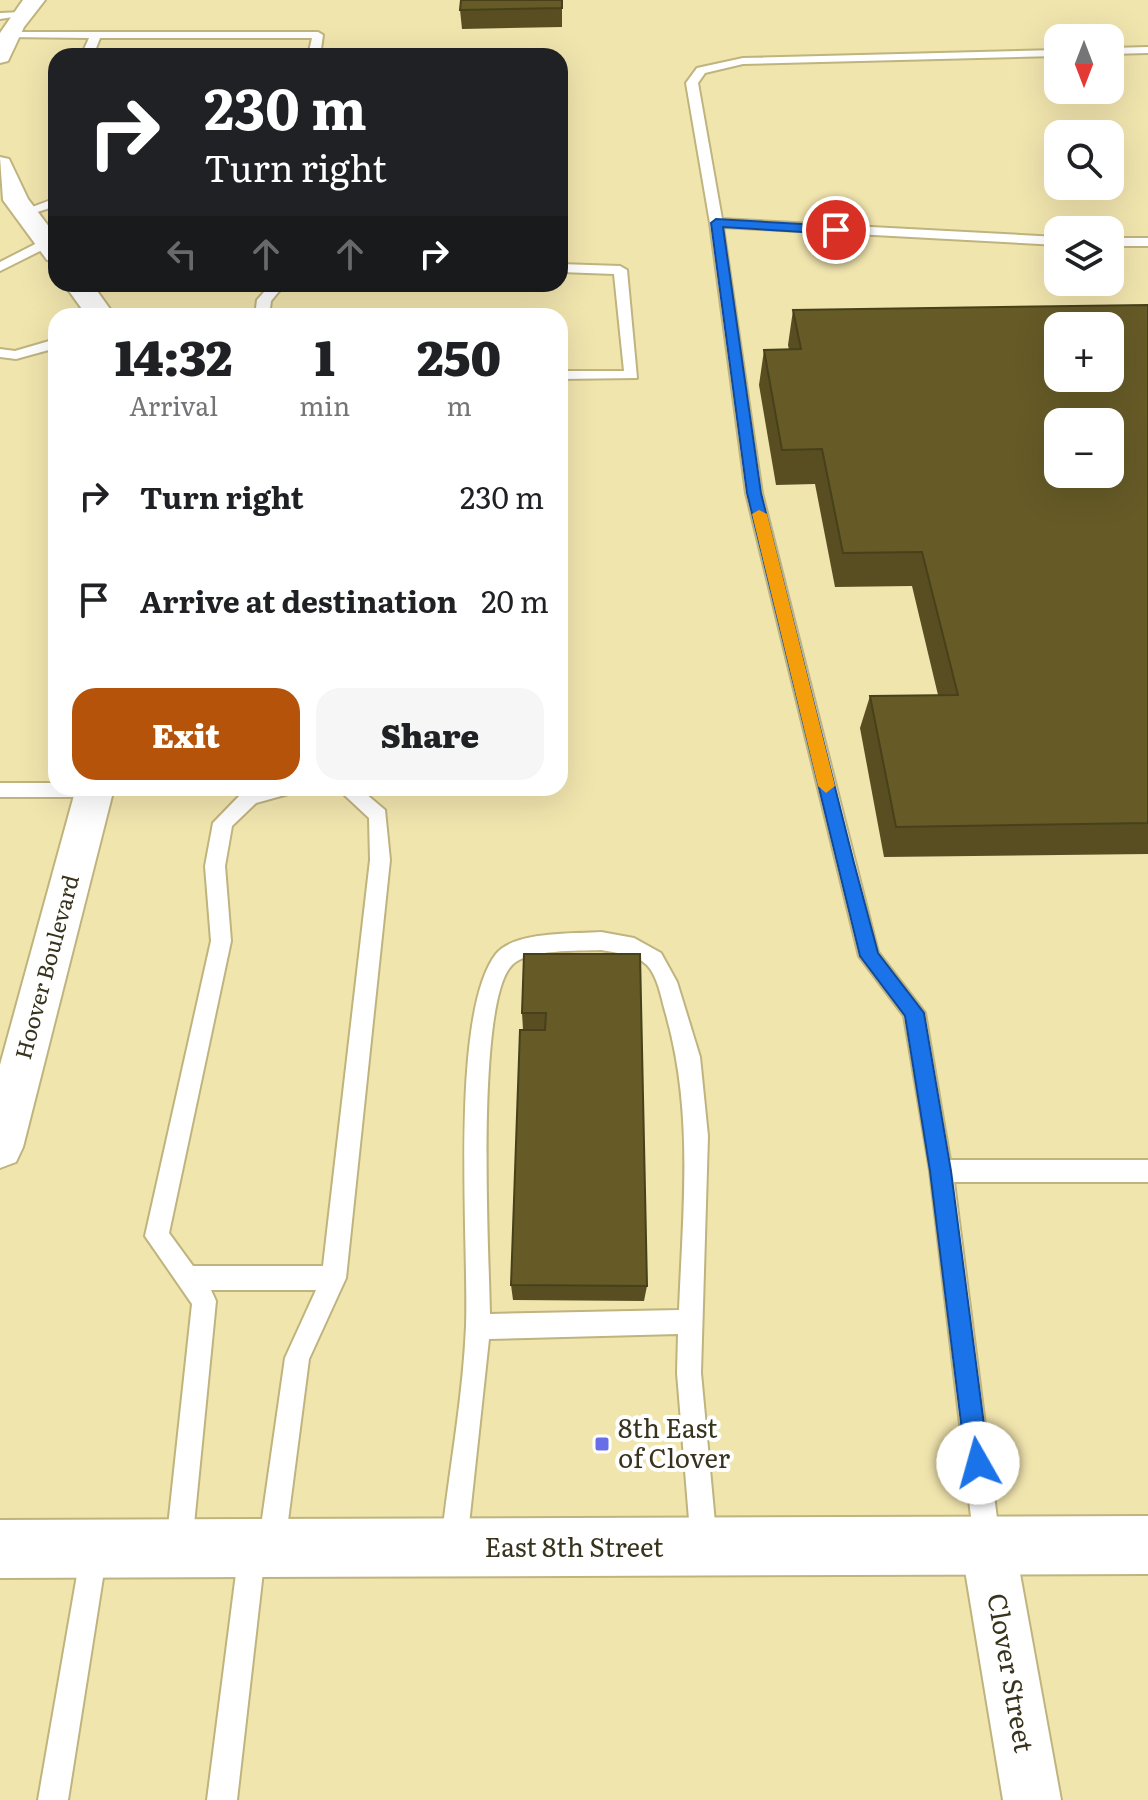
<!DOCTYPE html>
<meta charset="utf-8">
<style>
:root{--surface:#fff;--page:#f6f6f6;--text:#202124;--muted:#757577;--accent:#b45309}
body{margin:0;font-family:Literata,serif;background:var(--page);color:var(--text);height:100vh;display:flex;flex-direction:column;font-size:30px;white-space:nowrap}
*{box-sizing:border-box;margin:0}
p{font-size:26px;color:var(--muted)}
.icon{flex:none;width:44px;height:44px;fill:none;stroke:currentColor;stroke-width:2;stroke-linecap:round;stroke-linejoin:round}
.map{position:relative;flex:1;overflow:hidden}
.details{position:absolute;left:48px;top:308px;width:520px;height:488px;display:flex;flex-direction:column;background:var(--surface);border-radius:24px;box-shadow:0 8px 32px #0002}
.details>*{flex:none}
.hud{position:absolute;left:48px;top:48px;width:520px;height:244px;border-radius:24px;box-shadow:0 8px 32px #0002;background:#202124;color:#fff;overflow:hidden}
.needle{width:52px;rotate:180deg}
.tools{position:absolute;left:1044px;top:24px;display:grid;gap:16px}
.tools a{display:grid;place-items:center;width:80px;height:80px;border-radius:16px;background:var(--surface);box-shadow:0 8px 32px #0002;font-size:40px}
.pin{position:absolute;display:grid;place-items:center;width:68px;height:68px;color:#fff;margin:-34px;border:4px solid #fff;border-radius:50%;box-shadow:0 2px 8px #0007}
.me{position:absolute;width:88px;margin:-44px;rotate:353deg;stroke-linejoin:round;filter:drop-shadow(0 0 6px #0008)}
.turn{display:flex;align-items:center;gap:28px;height:168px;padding:0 24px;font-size:36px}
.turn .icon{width:104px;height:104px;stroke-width:2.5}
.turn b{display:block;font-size:56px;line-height:68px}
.lanes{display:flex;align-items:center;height:76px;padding:0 24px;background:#0003;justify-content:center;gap:40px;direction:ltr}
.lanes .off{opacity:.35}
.eta{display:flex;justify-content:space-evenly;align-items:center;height:136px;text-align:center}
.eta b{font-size:48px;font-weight:800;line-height:56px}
.cta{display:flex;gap:16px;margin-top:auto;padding:16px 24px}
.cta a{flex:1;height:92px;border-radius:24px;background:var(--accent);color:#fff;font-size:32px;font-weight:800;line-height:92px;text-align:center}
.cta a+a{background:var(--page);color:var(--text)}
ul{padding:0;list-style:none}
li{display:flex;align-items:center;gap:24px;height:104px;padding:0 24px}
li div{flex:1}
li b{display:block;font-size:30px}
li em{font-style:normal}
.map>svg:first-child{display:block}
</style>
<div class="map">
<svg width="1148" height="1800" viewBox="0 0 1148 1800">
<rect width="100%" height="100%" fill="#f1e5ae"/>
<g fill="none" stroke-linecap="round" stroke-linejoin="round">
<g stroke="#bfb37e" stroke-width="4">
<path id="service" d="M0,13l22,-1 5,3 -27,4z
M10,32h308l5,3 -3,21h-12l4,-18h-212l-7,18h-12l8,-18 -83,-1v-4z
M1148,47v6l-38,1v-6z
M1058,50v6l-315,8 -38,9 -7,10 24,136 336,18v8l-335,-18 39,266 116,459 47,61 25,147h198v22h-194l46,360 -4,9 -9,4 -9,-4 -4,-9 -44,-371 -26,-155 -45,-60 -113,-463 -36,-270 -24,-140 11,-15 46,-10z
M56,198v8l-31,10 -6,-4z
M47,238l7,4 -2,3 -52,26v-9z
M1110,238h38v8h-38z
M560,264l60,2 7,4 10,108 -77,1v-8h64l-10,-97 -54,-2z
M271,284h14l-14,17 -2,15h-14l2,-16z
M56,339v9l-40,11 -16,-2v-8l15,2z
M0,783h56v5l47,2 -9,7h-94z
M256,788h38l-2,5 -36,10 -24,23 -7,40 6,75 -62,292 24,33h130l47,-406 -1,-42 -32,-30h22l26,22 5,50 -44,418 -37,81 -24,185 -4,9 -9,4 -7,-3 -28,246h-30l32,-250 4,-9 9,-4 7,3 26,-182 31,-68h-105l5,11 -24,244 -4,9 -9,4 -9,-4 -4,-9 26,-241 -47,-68 66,-295 -6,-75 8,-43 30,-31z
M601,932l33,6 27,15 16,29 23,75 8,79 -7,237 16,171 -4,9 -9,4 -9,-4 -4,-9 -14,-171 1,-39 -189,5 -22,204 -4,9 -9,4 -9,-4 -4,-9c8,-72 22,-145 25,-217 3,-83 -17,-311 30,-372 18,-23 78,-20 105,-22zM601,950c15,3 34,4 46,15 11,12 14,32 18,46 29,100 18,196 14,299l-189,4c-1,-61 -15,-311 22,-349 16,-16 67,-14 89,-15z
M94,1539l9,4 4,9 -39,248h-30l43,-248 4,-9z"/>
</g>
<g stroke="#bfb37e" stroke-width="4">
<path id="minor" d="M23,0h22l-21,27 -16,34 -8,2v-30z
M0,157l9,2 19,40 28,37v26l-9,-2 -44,-60z
M64,284h28l23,32h-28z
M76,788h38l-91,359 -7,15 -16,6v-103z
M988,1519l19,8 8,19 46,254h-58l-42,-254 8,-19z"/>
</g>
<g stroke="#bfb37e" stroke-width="4">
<path id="secondary" d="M1148,1516v58l-1148,4v-58z"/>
</g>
<use href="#service" fill="#fff" fill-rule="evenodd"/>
<use href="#minor" fill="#fff" fill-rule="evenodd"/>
<use href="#secondary" fill="#fff" fill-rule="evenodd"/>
</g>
<path fill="#584e22" d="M562,0v27l-100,2 -2,-19z
M1148,305v549l-264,3 -24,-129 10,-32 68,-1 -26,-109 -77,1 -20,-103 -39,1 -17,-100 5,-35h25l-1,-5 5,-35z
M524,954l123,332 -3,15 -131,-1 -2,-15 12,-255 -1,-17z"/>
<path fill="#665b27" stroke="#47401b" stroke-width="2" fill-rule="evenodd" d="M461,0h101v8l-102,2z
M1148,305v518l-252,4 -26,-131 88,-1 -36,-143 -79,1 -21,-104 -40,1 -18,-100 37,-1 -8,-39zM1058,326h52v52h-52zM1058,422h52v52h-52z
M524,954h116l7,332 -136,-1 9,-255h25l1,-17h-24z"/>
<path fill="#1a73e8" stroke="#114b97" stroke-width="2" d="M716,219l120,7 6,4 -6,4 -113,-7 38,266 93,370 24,90 46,60 27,158 38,292 -3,9 -8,3 -9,-3 -3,-9 -36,-292 -25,-155 -45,-60 -113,-463 -36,-270z"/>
<path fill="#f59e0b" d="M759,510l8,4 68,272 -9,7 -8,-7 -66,-272z"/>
<rect fill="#686ee7" stroke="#fff" stroke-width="3" x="594" y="1436" width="16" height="16" rx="4"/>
<g text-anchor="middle" stroke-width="8" stroke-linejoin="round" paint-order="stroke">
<g font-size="22" fill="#38331d" stroke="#fff">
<text transform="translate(47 967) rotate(-75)" y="8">Hoover Boulevard</text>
</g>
<g font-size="26" fill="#38331d" stroke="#fff" text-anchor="start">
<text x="618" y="1438">8th East<tspan x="618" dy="30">of Clover</tspan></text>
</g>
<g font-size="26" fill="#38331d" stroke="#fff">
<text x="574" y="1557">East 8th Street</text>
<text transform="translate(1010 1673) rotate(80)" y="9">Clover Street</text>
</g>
</g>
</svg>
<div class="tools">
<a><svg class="needle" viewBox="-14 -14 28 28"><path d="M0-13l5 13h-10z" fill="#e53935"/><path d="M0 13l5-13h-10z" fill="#757577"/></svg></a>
<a><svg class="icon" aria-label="search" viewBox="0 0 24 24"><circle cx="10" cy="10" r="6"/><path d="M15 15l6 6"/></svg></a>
<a><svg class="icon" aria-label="layers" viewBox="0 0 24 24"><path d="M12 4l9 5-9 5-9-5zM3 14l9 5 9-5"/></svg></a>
<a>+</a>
<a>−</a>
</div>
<div class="pin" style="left:836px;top:230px;background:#d93025"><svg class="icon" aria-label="arrive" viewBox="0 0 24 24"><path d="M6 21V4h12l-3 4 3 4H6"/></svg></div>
<svg class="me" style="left:978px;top:1463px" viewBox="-20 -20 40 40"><circle r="19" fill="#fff"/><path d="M0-13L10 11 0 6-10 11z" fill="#1a73e8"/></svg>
<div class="hud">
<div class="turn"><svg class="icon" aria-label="right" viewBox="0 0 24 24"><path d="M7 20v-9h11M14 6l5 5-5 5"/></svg><div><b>230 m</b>Turn right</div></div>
<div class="lanes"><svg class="icon off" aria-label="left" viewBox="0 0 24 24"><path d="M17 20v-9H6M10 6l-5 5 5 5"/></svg><svg class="icon off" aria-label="ahead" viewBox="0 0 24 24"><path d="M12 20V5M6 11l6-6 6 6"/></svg><svg class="icon off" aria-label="ahead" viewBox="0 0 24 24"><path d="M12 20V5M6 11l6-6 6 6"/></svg><svg class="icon" aria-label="right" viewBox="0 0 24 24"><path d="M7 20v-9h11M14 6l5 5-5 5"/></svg></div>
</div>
<section class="details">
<div class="eta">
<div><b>14:32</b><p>Arrival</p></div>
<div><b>1</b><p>min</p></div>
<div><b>250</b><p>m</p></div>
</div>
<ul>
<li><svg class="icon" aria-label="right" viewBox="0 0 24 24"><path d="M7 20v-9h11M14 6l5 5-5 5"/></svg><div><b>Turn right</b></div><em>230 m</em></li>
<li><svg class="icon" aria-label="arrive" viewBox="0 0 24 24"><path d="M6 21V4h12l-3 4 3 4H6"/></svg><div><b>Arrive at destination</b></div><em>20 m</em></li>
</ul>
<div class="cta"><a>Exit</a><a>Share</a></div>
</section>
</div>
